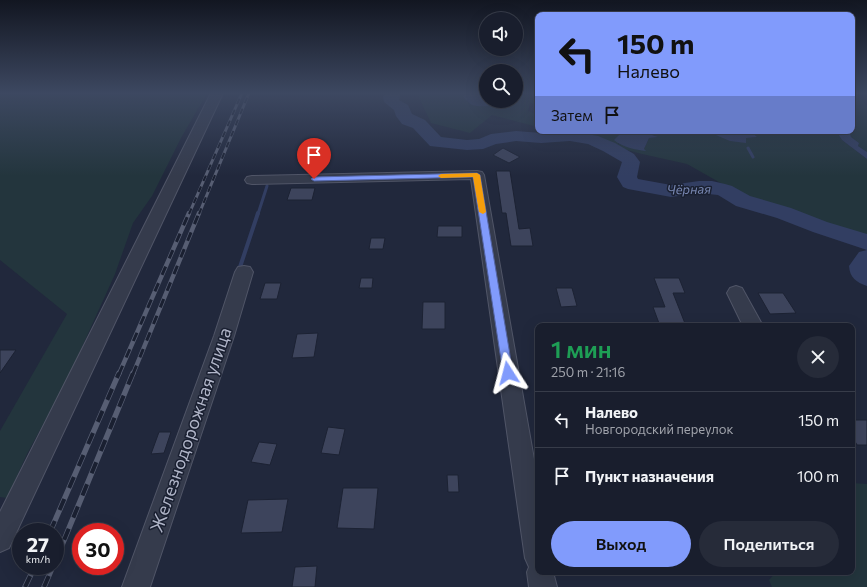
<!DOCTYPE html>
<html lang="ru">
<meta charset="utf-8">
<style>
:root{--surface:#191e2d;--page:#262b39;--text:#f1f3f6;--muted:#9fa2aa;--line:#373c49;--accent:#819bfc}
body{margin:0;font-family:Commissioner,sans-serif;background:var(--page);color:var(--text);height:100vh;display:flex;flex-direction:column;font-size:15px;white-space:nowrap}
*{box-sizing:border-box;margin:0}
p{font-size:13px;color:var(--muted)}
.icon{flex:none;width:22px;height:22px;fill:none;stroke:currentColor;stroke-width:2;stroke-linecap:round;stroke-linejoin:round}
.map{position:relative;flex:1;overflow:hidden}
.side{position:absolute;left:535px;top:323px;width:320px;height:252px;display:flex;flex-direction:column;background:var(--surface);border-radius:8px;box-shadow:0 4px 16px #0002,0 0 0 1px var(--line)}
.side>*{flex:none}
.guide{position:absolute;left:535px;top:12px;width:320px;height:122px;border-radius:8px;box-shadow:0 4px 16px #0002,0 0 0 1px var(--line);background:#819bfc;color:#111;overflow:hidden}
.tools{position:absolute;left:479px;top:12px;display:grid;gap:8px}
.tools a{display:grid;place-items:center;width:44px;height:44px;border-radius:50%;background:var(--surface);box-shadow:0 4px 16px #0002,0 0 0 1px var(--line);font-size:20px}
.speed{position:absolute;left:12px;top:523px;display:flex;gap:8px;font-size:20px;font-weight:700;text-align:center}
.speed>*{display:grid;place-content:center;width:52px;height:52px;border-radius:50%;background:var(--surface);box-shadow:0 4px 16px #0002,0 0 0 1px var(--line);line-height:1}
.speed small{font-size:10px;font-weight:400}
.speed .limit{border:6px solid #d22;background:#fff;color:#111}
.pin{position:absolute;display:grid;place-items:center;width:34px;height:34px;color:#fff;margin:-41px -17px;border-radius:50% 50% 50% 0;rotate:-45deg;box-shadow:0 0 4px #0007}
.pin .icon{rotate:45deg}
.me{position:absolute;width:44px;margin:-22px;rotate:351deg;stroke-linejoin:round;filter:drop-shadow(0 0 3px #0008)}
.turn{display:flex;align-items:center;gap:14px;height:84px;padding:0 16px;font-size:18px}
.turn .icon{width:52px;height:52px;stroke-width:2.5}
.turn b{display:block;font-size:28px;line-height:34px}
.then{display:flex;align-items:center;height:38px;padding:0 16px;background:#0003;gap:8px;font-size:15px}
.round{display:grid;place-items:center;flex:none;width:42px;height:42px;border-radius:21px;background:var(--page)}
.summary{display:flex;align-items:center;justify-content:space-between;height:68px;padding:0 16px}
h1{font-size:24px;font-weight:600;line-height:30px;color:#1e9e55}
.cta{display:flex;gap:8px;margin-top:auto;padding:8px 16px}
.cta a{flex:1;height:46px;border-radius:24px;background:var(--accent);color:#111;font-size:16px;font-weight:600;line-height:46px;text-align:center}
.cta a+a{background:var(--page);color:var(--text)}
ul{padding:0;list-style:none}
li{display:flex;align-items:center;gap:12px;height:56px;padding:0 16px;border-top:1px solid var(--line)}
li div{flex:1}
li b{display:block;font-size:15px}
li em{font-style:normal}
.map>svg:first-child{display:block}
</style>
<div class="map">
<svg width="867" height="587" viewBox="0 0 867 587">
<rect width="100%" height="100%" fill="#21283c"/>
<path fill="#23353d" d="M0,93h207l-26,45 -29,58 -19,27 -18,51 -48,106 -40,74 -20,44 -7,-1v-66l67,-117 -67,-54z
M417,93h51l-5,3 28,6 1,-1h24v-8h22v11l-8,-1 -2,8 10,4v12l-46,-12 -22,18 -39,-10z
M852,93h7l6,12 2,1v46l-9,-6 1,-3 -8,-6 -3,-5 4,-1v-3l5,-1 -5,-2z
M555,131h59l5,4 -1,9c11,1 15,6 26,5l5,-11 8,-1 -6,-3 3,-1 -7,-2h82v2l-17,1 34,8v-4l11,-1 -6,-6h85l6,9 25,19v79l-118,-39 -62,-35 -45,-10z
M852,483l15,1v103h-95l-3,-7 7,-8h76z"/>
<path fill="#323e62" d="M468,93h18v8h6l-4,5c-12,1 -19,0 -25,-10z
M614,131h33l7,2 -2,2 6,2 -9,1 -5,11 2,2c-10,-1 -24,-4 -32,-11l5,-5z
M729,131h22l6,6 -11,1v5l-16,-2 -19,-8h18z
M836,131h13l2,6 8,6 -1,3 9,6v7l-25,-19z"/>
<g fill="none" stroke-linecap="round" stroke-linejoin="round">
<path stroke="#323e62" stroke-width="3" d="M530,93l7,5
M748,148l5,9
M258,214l9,-28"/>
<path stroke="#323e62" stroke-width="4" d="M239,270l19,-57"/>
<path fill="#323e62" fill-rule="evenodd" d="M385,93h16l-2,7 9,5 4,9 13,6 16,17 26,3 12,-1 12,-5 25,-3 25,2 30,-2 27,5 17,7 19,11 6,8 -3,15 1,2 33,6 28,-4h13l13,3 7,2 18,10 41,12 36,14 40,12v16l-54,-18 -36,-14 -41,-12 -18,-11 -19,-2 -28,4 -43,-8 -5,-2 -6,-10 5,-15 -19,-11 -15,-7 -18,-3 -29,2 -25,-2 -20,3 -13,5 -16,1 -37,-4 -17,-18 -11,-4 -6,-8 -2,-6 -10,-8 -1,-5z
M867,250v36c-11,-4 -17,-8 -18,-20l10,-14z"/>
</g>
<path fill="#3d445c" stroke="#1c2233" d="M503,148l17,9 -11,6 -16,-8z
M496,171h14l9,58 11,-1 3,18h-22l-5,-33h-4z
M291,188h24l-3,12h-25z
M438,226h24v11h-25z
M371,238h14l-2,11h-14z
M361,278h12l-1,10h-13z
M654,278h25l6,15h-12l13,33h-26l-7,-19h12z
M265,283h16l-4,16h-17z
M556,288h16l5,18 -16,1z
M758,293h25l13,20 -26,1z
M423,302h22v27h-23z
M318,333l-4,24 -22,1 5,-24z
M0,350h16l-16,23z
M852,420h15v25h-10l-5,-9z
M328,427l17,2 -6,26 -18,-2z
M159,432h12l-7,21 -13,1z
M259,442l18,2 -7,21 -19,-3z
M447,475h11l1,17h-11z
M343,488h35l-4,41 -37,-1z
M288,499l-6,33 -41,1 7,-33z
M317,566l-2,21h-23l3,-20z"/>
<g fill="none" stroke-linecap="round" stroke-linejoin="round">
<g stroke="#505567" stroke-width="2">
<path id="minor" d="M211,93h12l-214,455 -9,4v-40z
M477,171l5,1 2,3 54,307v90h15l4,15h-28l-2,-15 2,-5 -4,-9 -54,-379 -219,5 -5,-1 -2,-3 2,-3 5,-1z
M244,266l6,1 3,5 -19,64 -84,251h-28l92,-251 21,-64 3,-5z
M736,286l6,2 21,38h-20l-16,-33 3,-5z"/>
</g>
<use href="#minor" fill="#353b4c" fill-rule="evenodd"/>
<g stroke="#575e73" stroke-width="3">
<path id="rail-far2" d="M189,214l53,-121
M199,214l50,-121"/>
</g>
<g stroke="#575e73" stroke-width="4.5">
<path id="rail-far1" d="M119,374l70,-161
M133,374l66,-161"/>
</g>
<g stroke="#575e73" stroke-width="5.5">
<path id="rail" d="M50,532l69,-159
M55,562l78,-189
M25,587l10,-21
M44,587l9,-21"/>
</g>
<use href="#rail-far2" stroke="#1a2031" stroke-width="2" stroke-dasharray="6" stroke-linecap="butt"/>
<use href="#rail-far1" stroke="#1a2031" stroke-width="3" stroke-dasharray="9" stroke-linecap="butt"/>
<use href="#rail" stroke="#1a2031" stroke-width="4" stroke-dasharray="12" stroke-linecap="butt"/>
</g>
<linearGradient id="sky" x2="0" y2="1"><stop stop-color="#121621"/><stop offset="0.53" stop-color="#3d4861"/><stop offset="1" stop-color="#3d4861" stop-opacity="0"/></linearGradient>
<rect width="867" height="176" fill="url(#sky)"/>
<path fill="#819bfc" stroke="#5465a4" d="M477,173l3,2 33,198 -1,3 -4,1 -3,-1 -2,-3 -30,-196 -159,4 -3,-2 3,-2z"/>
<path fill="#f59e0b" d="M477,173l3,2 6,37 -3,2 -4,-2 -6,-35 -32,1 -3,-2 3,-2z"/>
<g text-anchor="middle" stroke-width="3" stroke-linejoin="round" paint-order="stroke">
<g font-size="13" font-style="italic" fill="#7786b1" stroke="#1a2031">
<text transform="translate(689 189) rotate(-1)" y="5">Чёрная</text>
</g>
<g font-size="18" fill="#b0b5c8" stroke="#1a2031">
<text transform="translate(191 430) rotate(-71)" y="6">Железнодорожная улица</text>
</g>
</g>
</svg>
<div class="tools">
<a><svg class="icon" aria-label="sound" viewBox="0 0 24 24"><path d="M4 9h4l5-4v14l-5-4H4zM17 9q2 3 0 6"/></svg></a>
<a><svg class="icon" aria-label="search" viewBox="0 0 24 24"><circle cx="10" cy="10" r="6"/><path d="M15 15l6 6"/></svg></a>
</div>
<div class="speed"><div>27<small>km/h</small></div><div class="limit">30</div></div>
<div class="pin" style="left:314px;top:179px;background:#d93025"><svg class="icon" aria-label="arrive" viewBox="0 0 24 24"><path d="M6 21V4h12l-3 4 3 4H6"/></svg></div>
<svg class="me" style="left:508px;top:373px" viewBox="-20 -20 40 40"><path d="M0-17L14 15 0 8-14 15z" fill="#819bfc" stroke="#fff" stroke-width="4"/></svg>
<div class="guide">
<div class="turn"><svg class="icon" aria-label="left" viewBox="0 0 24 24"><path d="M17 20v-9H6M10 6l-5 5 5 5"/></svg><div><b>150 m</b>Налево</div></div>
<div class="then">Затем<svg class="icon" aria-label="arrive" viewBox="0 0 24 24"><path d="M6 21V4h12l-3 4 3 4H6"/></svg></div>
</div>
<section class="side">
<div class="summary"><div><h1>1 мин</h1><p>250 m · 21:16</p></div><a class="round"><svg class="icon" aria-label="close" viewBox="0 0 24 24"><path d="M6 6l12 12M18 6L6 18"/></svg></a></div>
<ul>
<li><svg class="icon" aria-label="left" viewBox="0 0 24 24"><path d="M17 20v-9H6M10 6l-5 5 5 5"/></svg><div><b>Налево</b><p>Новгородский переулок</p></div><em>150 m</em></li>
<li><svg class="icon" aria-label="arrive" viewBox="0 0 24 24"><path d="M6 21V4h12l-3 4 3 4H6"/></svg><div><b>Пункт назначения</b></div><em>100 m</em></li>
</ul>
<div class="cta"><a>Выход</a><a>Поделиться</a></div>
</section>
</div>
